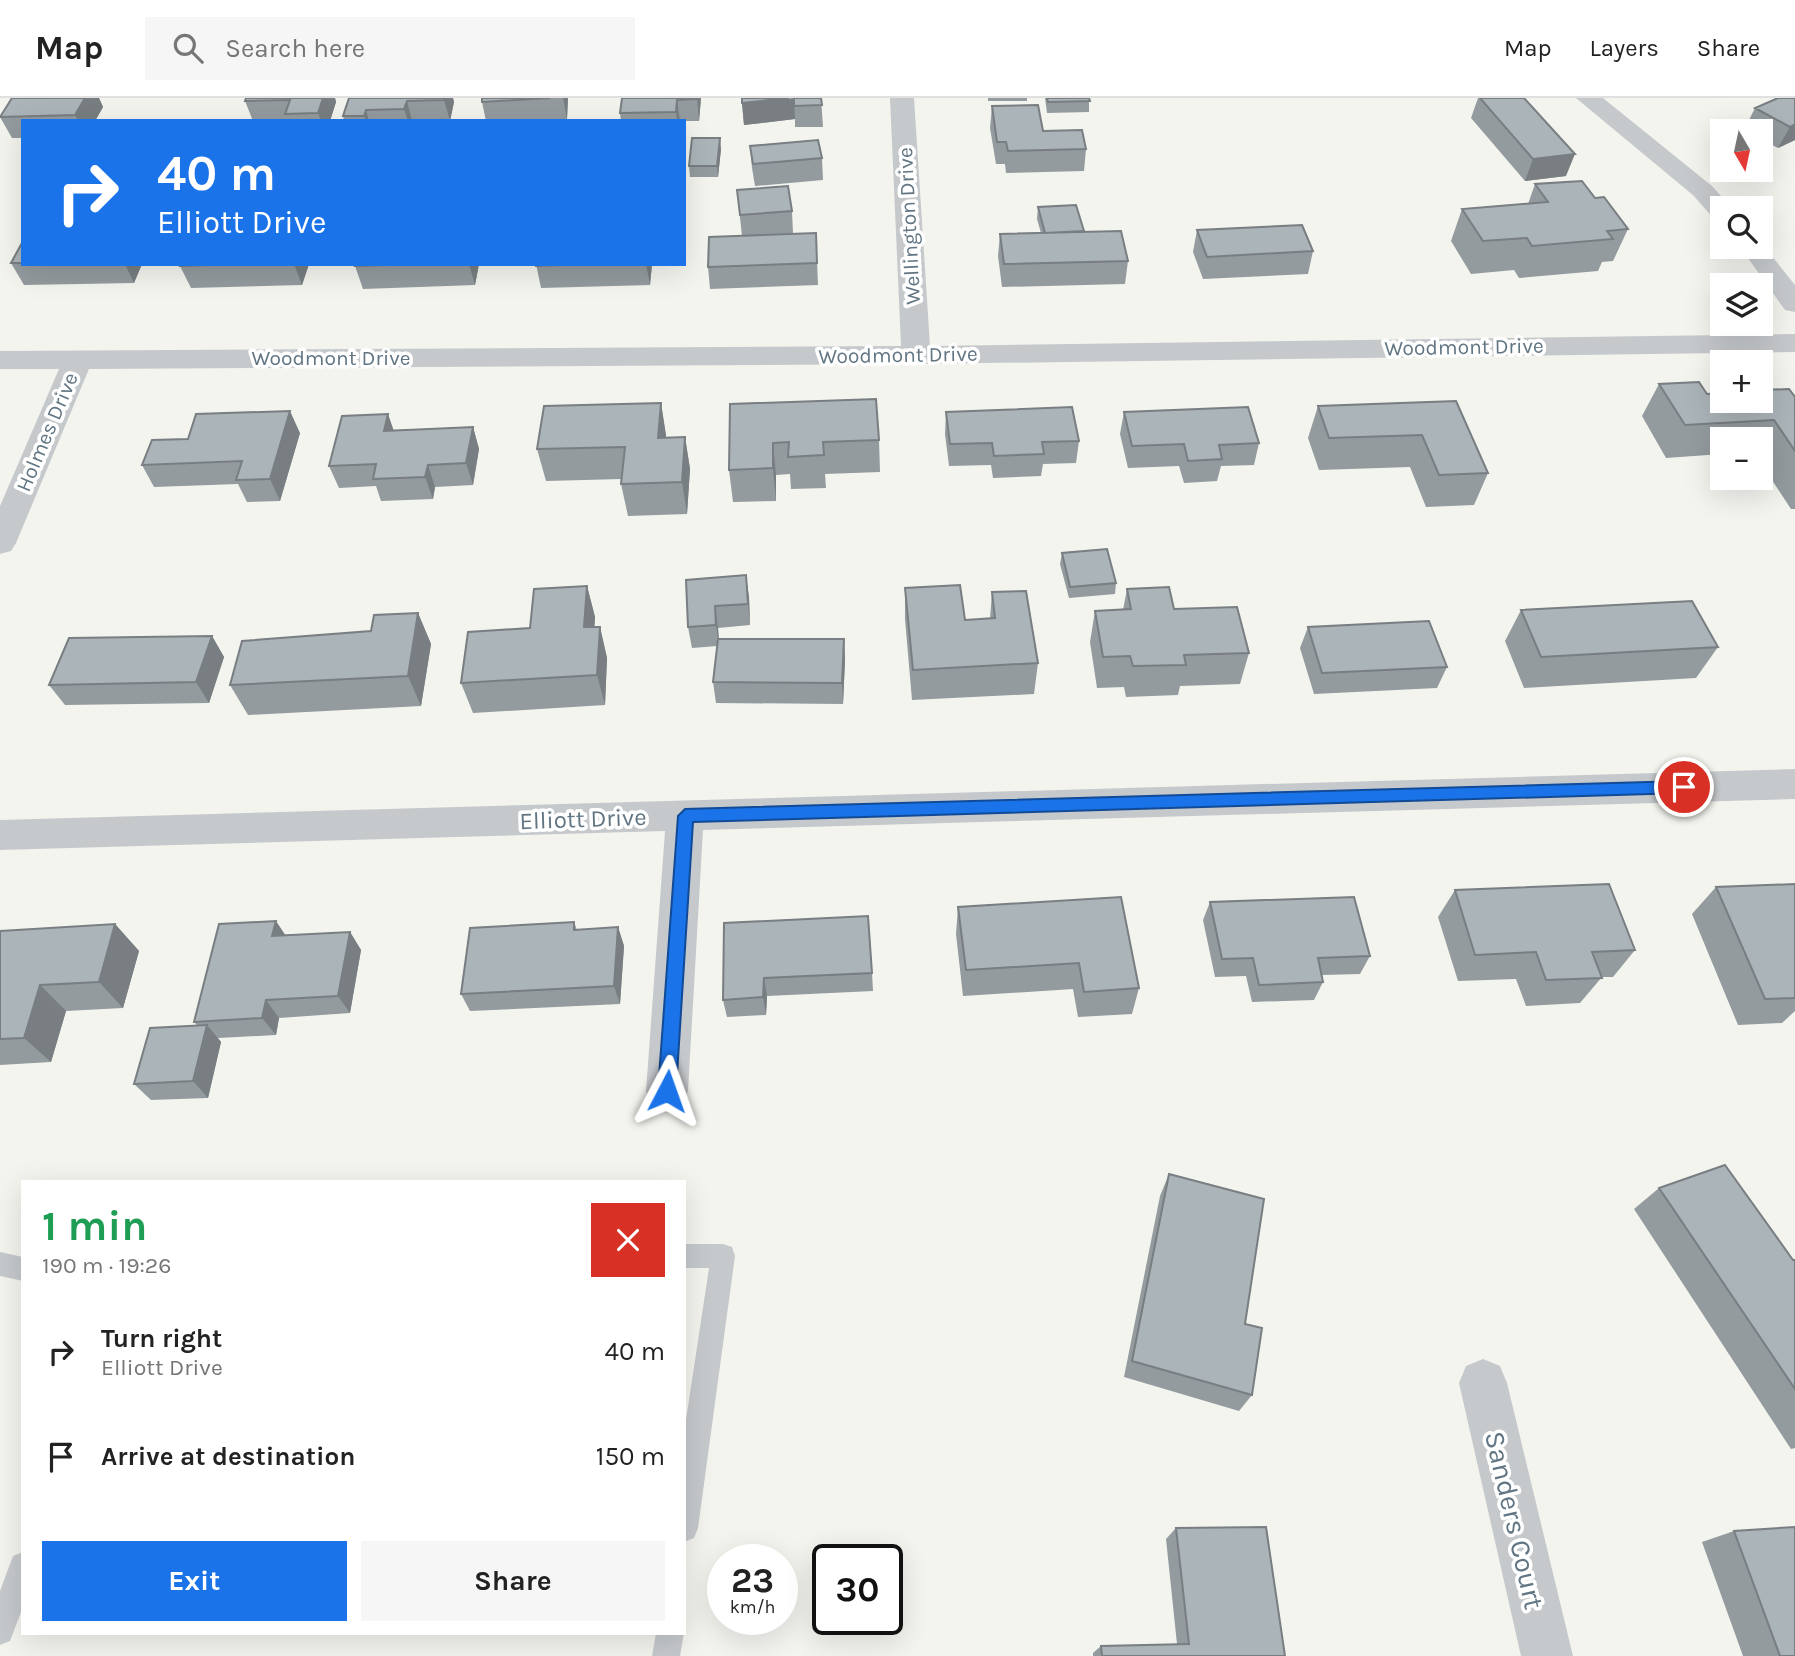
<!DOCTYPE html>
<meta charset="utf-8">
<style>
:root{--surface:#fff;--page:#f6f6f6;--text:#222;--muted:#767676;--line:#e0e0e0;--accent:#1a73e8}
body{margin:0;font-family:Karla,sans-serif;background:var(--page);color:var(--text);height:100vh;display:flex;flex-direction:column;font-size:26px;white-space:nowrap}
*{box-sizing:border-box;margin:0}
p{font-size:23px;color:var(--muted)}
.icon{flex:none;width:38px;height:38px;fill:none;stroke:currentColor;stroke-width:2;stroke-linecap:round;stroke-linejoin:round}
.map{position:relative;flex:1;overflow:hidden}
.details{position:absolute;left:21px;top:1082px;width:665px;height:455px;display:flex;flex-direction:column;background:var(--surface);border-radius:0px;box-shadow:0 7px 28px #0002}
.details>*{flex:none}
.banner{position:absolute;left:21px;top:21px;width:665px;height:147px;border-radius:0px;box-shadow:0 7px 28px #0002;background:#1a73e8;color:#fff;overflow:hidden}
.needle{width:46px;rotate:171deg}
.fabs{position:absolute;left:1710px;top:21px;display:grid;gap:14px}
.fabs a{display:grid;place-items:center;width:63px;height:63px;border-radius:0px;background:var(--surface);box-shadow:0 7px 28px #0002;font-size:35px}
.speed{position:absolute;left:707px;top:1446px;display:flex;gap:14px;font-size:35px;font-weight:700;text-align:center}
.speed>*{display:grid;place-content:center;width:91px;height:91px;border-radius:50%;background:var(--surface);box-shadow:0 7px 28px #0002;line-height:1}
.speed small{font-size:18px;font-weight:400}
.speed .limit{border:4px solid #111;border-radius:10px;background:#fff;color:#111}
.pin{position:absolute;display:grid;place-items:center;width:60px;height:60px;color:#fff;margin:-30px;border:4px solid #fff;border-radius:50%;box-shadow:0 2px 7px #0007}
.me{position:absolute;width:77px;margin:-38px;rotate:4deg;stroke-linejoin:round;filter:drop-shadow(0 0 5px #0008)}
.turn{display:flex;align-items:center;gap:24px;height:147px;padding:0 21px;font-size:32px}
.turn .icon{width:91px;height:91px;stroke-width:2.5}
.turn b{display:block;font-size:49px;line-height:60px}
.round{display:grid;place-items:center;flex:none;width:74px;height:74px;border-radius:0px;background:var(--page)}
.headline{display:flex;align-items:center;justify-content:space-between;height:119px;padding:0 21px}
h1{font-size:42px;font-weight:700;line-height:52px;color:#1e9e55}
.action{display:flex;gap:14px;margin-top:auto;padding:14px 21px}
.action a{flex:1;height:80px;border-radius:0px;background:var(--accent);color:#fff;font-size:28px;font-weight:700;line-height:80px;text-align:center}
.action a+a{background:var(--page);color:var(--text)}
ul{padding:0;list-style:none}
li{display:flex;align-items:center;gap:21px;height:105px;padding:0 21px}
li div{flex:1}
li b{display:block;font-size:26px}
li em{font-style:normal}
header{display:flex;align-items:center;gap:42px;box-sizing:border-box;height:98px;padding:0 35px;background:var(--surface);border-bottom:2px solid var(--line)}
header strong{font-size:33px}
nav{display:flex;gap:38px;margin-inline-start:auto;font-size:24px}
.search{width:490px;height:63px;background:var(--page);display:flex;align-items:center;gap:18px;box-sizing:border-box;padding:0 24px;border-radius:0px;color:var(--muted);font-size:26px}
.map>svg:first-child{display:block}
</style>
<header>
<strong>Map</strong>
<div class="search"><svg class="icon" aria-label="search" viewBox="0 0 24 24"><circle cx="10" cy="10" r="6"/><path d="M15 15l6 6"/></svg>Search here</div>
<nav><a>Map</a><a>Layers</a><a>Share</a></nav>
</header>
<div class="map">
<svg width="1795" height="1558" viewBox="0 0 1795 1558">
<rect width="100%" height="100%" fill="#f4f4ef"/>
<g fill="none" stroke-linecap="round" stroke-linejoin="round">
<path fill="#c6c9cc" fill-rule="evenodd" d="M684,1146h39l9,3 3,9 -37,272 -4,10 -10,4v-109l25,-165h-25z
M0,1154l23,5v24l-23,-5z
M23,1454v55l-13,34 -10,4v-54l13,-35z
M656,1535h28l-4,23h-28z"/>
<path fill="#c6c9cc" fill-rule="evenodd" d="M890,0h24l16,248 865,-12v18l-879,12 -827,5 -73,174 -5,8 -11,3v-48l59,-137h-59v-18l901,-5z
M1576,0h27l109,88 20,22h-10v12l-9,-2 -19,-22z
M1760,143l35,44v27l-10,-2 -45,-63h20z
M1795,671v30l-1092,31 -15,261 -6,14 -15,5 -15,-5 -6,-14 19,-260 -665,19v-30z
M1483,1261l17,7 7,17 66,273h-52l-62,-273 7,-17z"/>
</g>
<path fill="#939b9e" d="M12,0h87l4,9 -8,14h-72v17h-11l-12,-21z
M246,0h89l1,4 -6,19h-77l-8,-20z
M349,0h104l1,4 -4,19h-106l-1,-5z
M482,0h86l-1,21 -31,2h-50l-4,-19z
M622,0h79l-2,23h-78l-1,-8z
M821,0l2,29h-28v-8l-51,6 -2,-22z
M988,0h39v3h-39z
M1045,0h44v14l-42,1z
M1478,0h46l42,78 -41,5 -54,-63z
M1778,0l17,42 -17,8 -18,-9v-8l-16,-1 11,-22z
M992,8l51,25 43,18 -2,22 -78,2 -1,-9h-9l-6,-36z
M750,48l72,12 1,22 -68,6 -3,-18z
M721,51l-3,28h-28l-1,-11z
M1535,86l60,14 33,31 -15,32 -11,1 -4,9 -79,7 -5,-8 -43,4 -20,-33 11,-32 66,-5z
M737,92l55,21 1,22 -17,2 40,-2 2,52 -108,4 -2,-22 34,-31z
M1038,109l46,25 44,29 -3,23 -123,3 -4,-31 2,-22 41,-1 -4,-14z
M1197,132l116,21 -5,23 -105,5 -10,-27z
M23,143v23h119l-8,19 -110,2 -13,-22z
M181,166h128l-7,21 -111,3 -11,-22z
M356,166h123l-4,21 -112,4 -8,-23z
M536,166h116l-2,21 -109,3z
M1659,286l48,10 88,3v112h-4l-31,-47v-23h-38v15l-56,4 -24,-42z
M1456,303l32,72 -14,32 -48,2 -16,-40 -91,3 -11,-32 10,-32z
M661,305l5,34h19l5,32 -3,45 -59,2 -7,-32 1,-5 -76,2 -9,-32z
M730,306l149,36 1,32 -55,2 1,14 -35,1 -1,-15 -14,1v26l-43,1 -4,-32z
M946,314l133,29 -3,22 -33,1 -2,12 -48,2 -2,-13 -42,1 -4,-32z
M1124,314l135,31 -5,22 -33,1 -4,15 -33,2 -5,-17 -51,2 -8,-34z
M473,329l6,22 -6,36 -38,2 -2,12 -52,2 -5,-15 -37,2 -10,-22 65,-36z
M300,335l-20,68 -33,1 -9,-18 -84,3 -12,-22z
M1062,455l54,30 -1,11 -46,4 -9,-34z
M686,482l63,17 1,28 -32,3 1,11h125l1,21 -2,44 -127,-1 -3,-21 4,-36 -25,2 -4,-21z
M587,488l8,31 -1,10h6l7,31 -2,47 -132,8 -12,-30 69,-55z
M905,490l60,32 25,-1 2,-27 46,71 -4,31 -122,6 -7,-81z
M1127,491l47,20 75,44 -9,31 -60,2 -2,9 -52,2 -2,-10 -27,1 -7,-46 5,-31 28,-1z
M1521,512l197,37 -22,31 -172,10 -19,-47z
M418,515l13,31 -10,62 -173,9 -18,-30z
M1308,529l139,40 -10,21 -123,6 -14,-46z
M212,538l12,21 -15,46 -144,2 -16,-20z
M1795,786v127l-13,12 -44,2 -46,-111 24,-27z
M1455,792l180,60 -22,27h-11l-22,26 -54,3 -10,-27 -58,2 -20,-64z
M1210,804l160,54 -10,18 -38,1 1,7 -9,18 -62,2 -6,-26 -31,1 -12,-57z
M958,809l181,81 -7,26 -54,3 -5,-28 -110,7 -7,-62z
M574,824l3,8 41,-3 6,19 -4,58 -150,7 -9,-17z
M724,825l148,50 1,18 -106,5 -1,19 -39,2 -4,-17z
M115,826l24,27 -16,57 -57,3 -15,51 -51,3v-134z
M350,834l11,18 -11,63 -71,5 -3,17 -58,3 3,4 -13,56 -57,2 -17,-16 64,-58 -4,-4 91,-87z
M1169,1076l76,150 7,71 -13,16 -115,-34 36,-181z
M1659,1090l134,72h2v188l-4,1 -157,-240z
M1176,1430l109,128h-192v-3l8,-7 76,-2 -11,-105z
M1734,1433l61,125h-52l-41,-114z"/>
<path fill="#787e81" d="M85,0h14l4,9 -8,14h-17l-3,-6z
M323,0h12l1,4 -6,19h-9l-3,-8z
M444,0h9l1,4 -4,19 -6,-21z
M563,0h5l-1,21z
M697,0h4l-2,23 -2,-22z
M794,0l1,21 -51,6 -2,-22z
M677,2l3,21h-3l-1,-9z
M407,3l5,20h-4l-4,-12z
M366,12l3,11h-3l-2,-5z
M1795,26v16l-17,8 12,-21z
M720,40l1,11 -3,28 -1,-11z
M1575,56l-9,22 -41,5 8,-22z
M125,166h17l-8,19z
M294,166h15l-7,21z
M469,166h10l-4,21z
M646,166h6l-2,21z
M661,305l5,32 -3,35 -5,-32z
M290,313l10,22 -20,68 -10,-22z
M388,316l8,23 -12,-6z
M473,329l6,22 -6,36 -7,-22z
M685,339l5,32 -3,45 -5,-32z
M773,345l3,32v26l-3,-33z
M428,367l7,22 -2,12 -8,-22z
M746,477l3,22 1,28 -2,-21z
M587,488l8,31 -2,41 -9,-31z
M715,508l3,22 1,18 -3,-21z
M418,515l13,31 -10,62 -13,-30z
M600,529l7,31 -2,47 -8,-30z
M212,538l12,21 -15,46 -13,-21z
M844,541l1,21 -2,44 -1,-21z
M276,823l12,18 -16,-3z
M115,826l24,27 -16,57 -24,-26z
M618,829l6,19 -4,58 -6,-18z
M350,834l11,18 -11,63 -12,-17z
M764,880l3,18 -1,19 -3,-18z
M40,887l26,26 -15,51 -27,-24z
M266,902l13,18 -3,17 -14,-17z
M207,927l14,17 -13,56 -15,-17z"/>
<path fill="#abb4b8" stroke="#787e81" stroke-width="2" d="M12,0h73l-10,17 -75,2z
M246,0h77l-5,15 -33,1 5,-14 -45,1z
M349,0h95v2l-37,1 -3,8 -38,1 -2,6h-21z
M482,0h68l-68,4z
M622,0h75v1l-20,1 -1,12 -56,1z
M742,0h47l-47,5z
M794,0h27l1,7 -28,1z
M1047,0h42l1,3 -42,1z
M1480,0h44l51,56 -42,5z
M1778,0h17v26l-5,3 -35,-19z
M1038,7l5,26 39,-1 4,19 -78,2 -2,-9h-9l-5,-36z
M692,40h28l-3,28h-28z
M818,42l4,18 -69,6 -3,-18z
M1582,83l13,17 9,-1 24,32 -21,2 6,8 -81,7 -5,-8 -44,3 -21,-32 86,-7 -13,-18z
M788,88l4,25 -52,4 -3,-25z
M1076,107l8,26 -39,2 -7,-26z
M1302,127l11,26 -106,6 -10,-27z
M1121,133l7,30 -124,3 -4,-30z
M816,135l1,30 -109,4 1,-30z
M23,143v22h-12z
M181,166h60l-61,2z
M356,166h70l-71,2z
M536,166h55l-55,2z
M1699,284l8,12 15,-1v8h38v-11l29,-1 6,8v54l-21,-31 -89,5 -26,-41z
M876,301l3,41 -56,2 1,13 -36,2 1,-15 -16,1v25l-44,2 1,-66z
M1456,303l32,72 -49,2 -17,-40 -93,3 -11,-32z
M661,305l-3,35 27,-1 -3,45 -61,2 4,-37 -88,2 7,-43z
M1072,309l7,34 -37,1 2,12 -50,2 -2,-13 -42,1 -4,-32z
M1248,309l11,36 -40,2 3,14 -34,2 -4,-17 -52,2 -8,-34z
M290,313l-20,68 -34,1 6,-19 -100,4 10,-25 36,-1 8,-25z
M388,316l-4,17 89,-4 -7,36 -38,2 -3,12 -52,2 3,-15 -47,2 13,-50z
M1107,451l9,34 -46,4 -8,-34z
M746,477l2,29 -33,2 1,19 -28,2 -2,-47z
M960,487l5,35 30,-2 -3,-26 34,-1 12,72 -125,7 -8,-82z
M587,488l-3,41h16l-3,48 -136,8 7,-51 62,-4 4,-39z
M1169,489l5,22 63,-2 12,46 -65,2 2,10 -53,1 -3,-10 -27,1 -8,-46 36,-2 -4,-20z
M1692,503l26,46 -177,10 -20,-47z
M418,515l-10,63 -178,9 12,-44 129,-10 3,-16z
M1429,523l18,46 -125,6 -14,-46z
M212,538l-16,46 -147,3 20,-47z
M718,541h126l-2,44 -129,-1z
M1609,786l26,66 -43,2 10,26 -56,2 -10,-28 -61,3 -20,-65z
M1795,786v114l-30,1 -49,-112z
M1121,799l18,91 -55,4 -5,-29 -113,7 -8,-63z
M1354,799l16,59 -52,2 5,24 -64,3 -6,-27 -31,1 -12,-57z
M868,818l4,57 -108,5 -1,19 -40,3 1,-77z
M276,823l-4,15 78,-4 -12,64 -72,4 -4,18 -68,4 25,-98z
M574,824v8l44,-3 -4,59 -153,8 9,-66z
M115,826l-16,58 -59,3 -16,53 -24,1v-108z
M207,927l-14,56 -59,3 16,-56z
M1725,1067l68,95h2v129l-136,-201z
M1169,1076l95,25 -19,125 17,4 -10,67 -120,-34z
M1266,1429l19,129h-183l-1,-10 88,-2 -13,-116z
M1795,1429v129h-15l-46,-125z"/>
<path fill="#1a73e8" stroke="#114b97" stroke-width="2" d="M1684,683l8,6 -8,6 -991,29 -17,269 -3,6 -6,2 -6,-2 -3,-6 20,-275 7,-7z"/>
<g text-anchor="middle" stroke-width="7" stroke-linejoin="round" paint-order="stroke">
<g font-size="21" fill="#617583" stroke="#fff">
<text transform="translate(909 128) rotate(-93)" y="7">Wellington Drive</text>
<text transform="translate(1464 249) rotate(-1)" y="7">Woodmont Drive</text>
<text transform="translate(898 257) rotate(-1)" y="7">Woodmont Drive</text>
<text x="331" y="267">Woodmont Drive</text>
<text transform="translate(47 334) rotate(-67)" y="7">Holmes Drive</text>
</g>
<g font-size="24" fill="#617583" stroke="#fff">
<text transform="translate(583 721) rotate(-2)" y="8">Elliott Drive</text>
</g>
<g font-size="28" fill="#617583" stroke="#fff">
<text transform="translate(1515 1422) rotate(77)" y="10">Sanders Court</text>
</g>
</g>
</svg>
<div class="fabs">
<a><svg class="needle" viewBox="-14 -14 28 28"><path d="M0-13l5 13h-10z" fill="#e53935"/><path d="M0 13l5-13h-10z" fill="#767676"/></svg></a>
<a><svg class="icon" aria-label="search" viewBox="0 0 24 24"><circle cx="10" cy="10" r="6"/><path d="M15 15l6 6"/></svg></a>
<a><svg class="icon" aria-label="layers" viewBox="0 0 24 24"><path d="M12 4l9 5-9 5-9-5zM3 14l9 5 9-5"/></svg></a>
<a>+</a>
<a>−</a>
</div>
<div class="speed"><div>23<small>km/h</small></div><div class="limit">30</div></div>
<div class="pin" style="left:1684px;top:689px;background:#d93025"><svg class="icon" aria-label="arrive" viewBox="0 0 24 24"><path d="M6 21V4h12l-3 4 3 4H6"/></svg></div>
<svg class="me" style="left:667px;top:993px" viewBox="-20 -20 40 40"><path d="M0-17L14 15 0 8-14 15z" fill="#1a73e8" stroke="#fff" stroke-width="4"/></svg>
<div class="banner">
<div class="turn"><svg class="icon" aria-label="right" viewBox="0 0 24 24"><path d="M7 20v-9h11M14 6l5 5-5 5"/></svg><div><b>40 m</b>Elliott Drive</div></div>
</div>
<section class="details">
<div class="headline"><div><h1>1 min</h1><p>190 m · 19:26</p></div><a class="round" style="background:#d93025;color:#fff"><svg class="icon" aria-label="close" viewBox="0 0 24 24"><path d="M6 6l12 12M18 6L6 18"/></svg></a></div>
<ul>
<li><svg class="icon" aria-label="right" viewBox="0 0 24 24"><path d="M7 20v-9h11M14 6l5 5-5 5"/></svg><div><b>Turn right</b><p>Elliott Drive</p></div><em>40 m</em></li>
<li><svg class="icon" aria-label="arrive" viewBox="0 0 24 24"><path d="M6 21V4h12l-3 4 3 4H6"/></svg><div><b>Arrive at destination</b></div><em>150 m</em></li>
</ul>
<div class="action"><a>Exit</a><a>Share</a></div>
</section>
</div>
